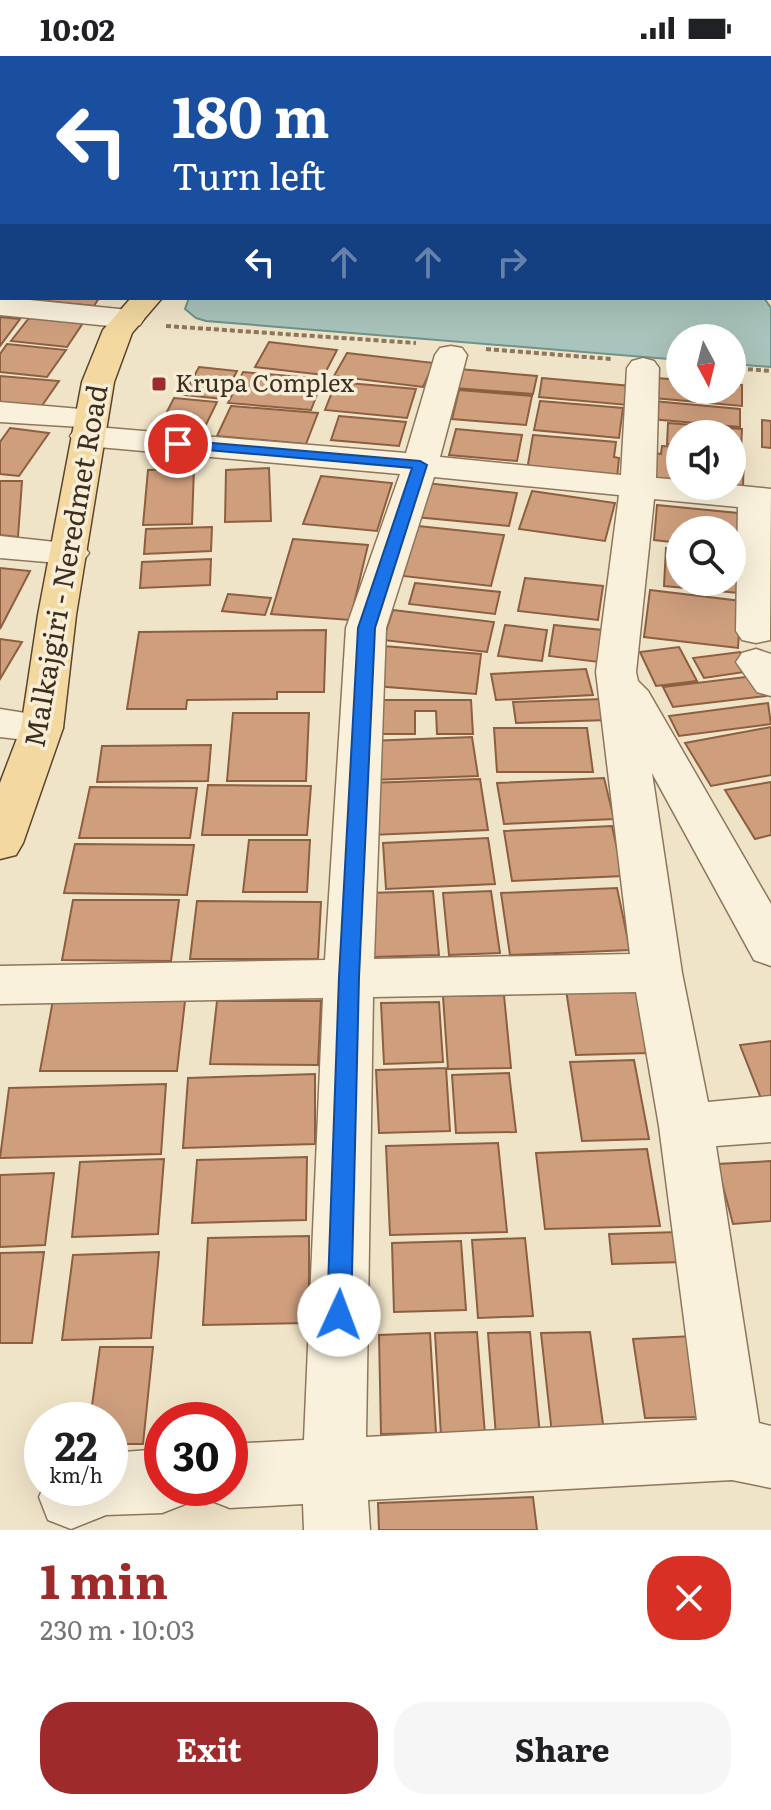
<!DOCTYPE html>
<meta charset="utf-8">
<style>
:root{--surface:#fff;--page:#f6f6f6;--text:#202124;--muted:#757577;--accent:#9e2a2b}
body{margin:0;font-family:Literata,serif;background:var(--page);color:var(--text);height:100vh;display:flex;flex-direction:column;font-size:30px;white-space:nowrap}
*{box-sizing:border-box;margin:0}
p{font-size:26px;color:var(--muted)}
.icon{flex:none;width:44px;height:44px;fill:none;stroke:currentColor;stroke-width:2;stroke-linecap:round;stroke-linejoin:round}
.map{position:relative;height:1474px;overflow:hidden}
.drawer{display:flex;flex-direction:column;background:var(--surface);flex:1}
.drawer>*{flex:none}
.guide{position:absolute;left:0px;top:0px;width:772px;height:244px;box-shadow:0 8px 32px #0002;background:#1a4fa0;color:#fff;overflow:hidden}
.needle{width:52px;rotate:173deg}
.fabs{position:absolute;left:666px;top:268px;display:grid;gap:16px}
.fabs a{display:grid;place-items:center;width:80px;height:80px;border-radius:50%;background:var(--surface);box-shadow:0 8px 32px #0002;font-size:40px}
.speed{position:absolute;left:24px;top:1346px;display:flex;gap:16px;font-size:40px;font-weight:700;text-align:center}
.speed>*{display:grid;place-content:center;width:104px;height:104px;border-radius:50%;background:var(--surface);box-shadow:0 8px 32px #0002;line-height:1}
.speed small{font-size:20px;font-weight:400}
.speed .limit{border:12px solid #d22;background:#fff;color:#111}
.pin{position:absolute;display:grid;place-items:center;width:68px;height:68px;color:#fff;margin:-34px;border:4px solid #fff;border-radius:50%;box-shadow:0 2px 8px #0007}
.me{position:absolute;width:88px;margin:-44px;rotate:2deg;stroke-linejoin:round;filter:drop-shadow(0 0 6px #0008)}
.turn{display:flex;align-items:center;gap:28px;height:168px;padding:0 40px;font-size:36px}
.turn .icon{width:104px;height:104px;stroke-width:2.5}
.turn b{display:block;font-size:56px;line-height:68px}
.lanes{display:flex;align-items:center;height:76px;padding:0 40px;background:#0003;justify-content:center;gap:40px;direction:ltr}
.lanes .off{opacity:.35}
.round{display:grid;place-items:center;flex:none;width:84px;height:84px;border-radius:32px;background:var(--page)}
.summary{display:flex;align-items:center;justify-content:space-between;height:136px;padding:0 40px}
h1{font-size:48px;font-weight:700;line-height:60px;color:var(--accent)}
.button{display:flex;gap:16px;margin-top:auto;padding:16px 40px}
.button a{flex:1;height:92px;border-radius:32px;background:var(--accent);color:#fff;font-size:32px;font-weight:700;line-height:92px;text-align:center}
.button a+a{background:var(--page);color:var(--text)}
.status{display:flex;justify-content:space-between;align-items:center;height:56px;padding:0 40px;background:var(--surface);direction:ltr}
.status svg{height:22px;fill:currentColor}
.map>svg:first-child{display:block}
</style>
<div class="status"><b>10:02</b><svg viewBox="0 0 49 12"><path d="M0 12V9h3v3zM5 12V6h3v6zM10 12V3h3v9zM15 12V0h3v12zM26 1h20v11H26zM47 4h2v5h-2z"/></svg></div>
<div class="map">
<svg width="771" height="1474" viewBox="0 0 771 1474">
<rect width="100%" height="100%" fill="#f0e4c8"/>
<path fill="#a9c4bc" stroke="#6f938a" stroke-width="2" d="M519,0h252v81l-1,-79h-254z
M189,242h575l7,10v59l-39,-3v-26h-52v22l-474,-39 -10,-3 -11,-9z"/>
<path fill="#cf9f7d" stroke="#8d5f41" stroke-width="2" d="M46,242h53l-5,8 -50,-5z
M0,261l20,2 -20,27z
M29,262l54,5 -16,24 -56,-6z
M269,286l68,8 -13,25 -69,-8z
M7,288l59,6 -19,27 -47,-5v-18z
M347,297l87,10 -11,24 -89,-11z
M199,311l38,4 -15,28 -38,-4z
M459,313l78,7 -4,18 -79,-6z
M243,316l80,7 -12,31 -83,-7z
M0,320l59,5 -20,29 -39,-4z
M542,322l89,8 -3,19 -89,-8z
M657,322l23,2v10h52v-6l10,1v21l-88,-8z
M336,326l80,7 -9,29 -82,-8z
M459,334l73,6 -6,29 -74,-6z
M174,342l43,4 -18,37 -44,-4z
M540,345l83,7 -4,30 -85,-8z
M653,345l87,8v18l-89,-8z
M231,350l87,7 -12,31 -89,-8z
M339,360l67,6 -7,24 -68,-6z
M762,364l9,1v27l-9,-1z
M668,367l74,6 -1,21 -9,-1v-15h-52v11l-13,-1z
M10,372l39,5 -30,43 -19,-2v-32z
M456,373l66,6 -5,26 -68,-6z
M533,379l83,7 -2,15 5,1 -2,20 -90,-8z
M662,390l18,1v35l-32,-3 2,-27 11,2z
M732,396l12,1 -1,34 -11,-1z
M194,412l-2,56 -49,1 5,-55z
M269,412l2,53 -46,1 1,-52z
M321,420l71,7 -15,48 -74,-7z
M0,425h22l-4,56 -18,-2z
M426,427l91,10 -8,33 -93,-9z
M532,435l83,12 -10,38 -86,-12z
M657,449l91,9 -1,36 -15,-2v-18h-52v13l-26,-3z
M418,470l86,9 -13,51 -88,-10z
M212,471l-1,24 -67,3 2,-25z
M293,483l75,6 -18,75 -79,-6z
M666,492l14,2v32h52v-27l17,1v38l-85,-8z
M211,503l-1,26 -70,3 2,-26z
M0,512l30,3 -30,58z
M525,522l78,8 -5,34 -80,-9z
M415,527l85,9 -5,22 -86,-10z
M650,534l91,11 -3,47 -94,-11z
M228,538l43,4 -6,17 -43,-4z
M393,554l101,12 -7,30 -104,-12z
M505,569l42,5 -5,31 -44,-5z
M554,569l58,6 -5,32 -58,-7z
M326,574l-2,62h-47v7l-90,1 -1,9h-59l12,-77z
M0,583l22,3 -22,37z
M383,590l98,8 -5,40 -101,-8z
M679,591l18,34 -41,5 -16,-34z
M740,596l11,19 -47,7 -11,-20z
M586,613l7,26 -97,5 -5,-26z
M754,620l12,20 -93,11 -10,-20z
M603,643l5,21 -92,3 -3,-21z
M374,644h97l2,34h-36l-1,-23h-21v23h-41z
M768,647l3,21 -92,12 -10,-20z
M233,657h76l-3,68h-79z
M771,671v48l-60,11 -26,-43z
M494,672h93l6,44h-96z
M472,681l6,39 -107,4 -3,-39z
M211,689l-3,36 -111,1 5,-36z
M604,722l10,41 -110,5 -7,-41z
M480,723l8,51 -117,5 -3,-52z
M771,726v53l-16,4 -30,-49z
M208,729l103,1 -4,49h-105z
M90,731l107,1 -7,50h-111z
M612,770l11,50 -111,5 -8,-50z
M488,782l7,46 -109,5 -3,-46z
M249,784h61l-3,52h-64z
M75,788l119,1 -7,50 -123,-2z
M617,832l13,62 -120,5 -9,-62z
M433,835l6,64 -67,2 -4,-64z
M491,835l9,62 -51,2 -6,-62z
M73,844h106l-8,61 -109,-1z
M197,845l124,1 -3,57h-128z
M638,933l12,64 -74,2 -10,-65z
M504,939l7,73 -63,1 -5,-73z
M53,944l132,1 -8,70h-137z
M217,945h104l-3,64 -108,-1z
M439,946l4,60 -59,2 -3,-61z
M771,985v58l-9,2 -22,-56z
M634,1004l15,79 -67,2 -12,-79z
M446,1012l4,63 -71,2 -3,-63z
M509,1017l7,59 -60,1 -4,-58z
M315,1018v70l-132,4 5,-70z
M166,1028l-5,70 -161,4 9,-70z
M498,1087l9,89 -117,3 -4,-89z
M647,1093l13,77 -115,3 -9,-76z
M307,1101l-1,63 -114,3 5,-63z
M164,1103l-6,75 -86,3 8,-75z
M771,1105v60l-38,3 -16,-60z
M54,1117l-9,72 -45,2v-72z
M679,1176l5,30 -72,2 -3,-30z
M309,1180v87l-106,2 5,-87z
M525,1182l8,78 -55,2 -6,-78z
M461,1185l5,69 -72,2 -2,-69z
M44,1196l-12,91h-32v-90z
M159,1196l-8,86 -89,2 11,-85z
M477,1276l8,103 -44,1 -6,-103z
M530,1276l10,103 -44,1 -8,-103z
M590,1276l14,99 -52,3 -11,-101z
M430,1277l6,100 -55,1 -2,-99z
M694,1280l14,81 -63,1 -12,-79z
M100,1291h53l-10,97h-33v-24h-20z
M533,1441l4,33h-158l-1,-27z"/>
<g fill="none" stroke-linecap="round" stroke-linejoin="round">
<g stroke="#8d765c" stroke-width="3">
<path id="minor" d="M0,2h2v14h-2z
M0,128h2l-2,18z
M0,241l129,13 11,3 4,6 -4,6 -11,3 -129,-13z
M451,290l11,2 5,7 -27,102 181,18 6,-107 5,-7 11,-3 11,3 5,7 -3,110 24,2v6l52,-1 39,4 -1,151 -14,3 -14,-3 -6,-9 2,-124 -84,-8 -18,173 2,9 10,10 123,213v62l-17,-6 -102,-187 30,200 26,129 63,-6v46l-55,4 43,277 12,3v62l-39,-8 -364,20 2,30h-66l-1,-26 -73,4 -23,-9 -4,-11h27v-44l74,-4 19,-442 -323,6v-38l325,-6 21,-332 54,-154 -313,-28 -12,-3 -5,-7 5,-7 6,-2 -81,-5v-20l103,9 5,7 -5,7 -7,2 310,26 29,-98 5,-7zM434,421l185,18 -23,177 34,282 -256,5 12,-331zM636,936l23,134 38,294 -331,17 7,-440z
M0,480l83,9 6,8 -6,8 -13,3 -70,-6z
M756,593l15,5v42l-14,-4 -21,-30 6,-9z
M0,653l57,9 6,10 -6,10 -15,4 -42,-5z
M162,1393v39h29l-6,16 -23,9 -56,2 -35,14 -23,-9 -9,-23 4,-9h67v-35z"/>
</g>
<g stroke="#5b4430" stroke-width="3">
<path id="major" d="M131,242h31l-30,35 -18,49 -38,233 -13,113 -40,115 -7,12 -16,4v-76l21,-55 17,-113 44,-233 21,-52z"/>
</g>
<path stroke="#8d765c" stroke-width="4" stroke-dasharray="5 3" stroke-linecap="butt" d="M166,270l250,17
M486,293l125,10
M732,312l39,3"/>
<use href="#minor" fill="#faf1dc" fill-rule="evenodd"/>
<use href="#major" fill="#f3d9a0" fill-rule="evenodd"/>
</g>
<path fill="#1a73e8" stroke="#114b97" stroke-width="2" d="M178,384l242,21 7,4 -52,163 -16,349 -8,338 -3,8 -9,3 -9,-3 -3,-8 12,-338 19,-349 54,-160 -239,-21v-6z"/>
<rect fill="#9e2a2b" stroke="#f7eed8" stroke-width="3" x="151" y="320" width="16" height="16" rx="4"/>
<g text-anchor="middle" stroke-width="7" stroke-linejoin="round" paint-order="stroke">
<g font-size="24" fill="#3d2e20" stroke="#f7eed8" text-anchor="start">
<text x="175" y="336">Krupa Complex</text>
</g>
<g font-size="28" fill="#3d2e20" stroke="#f7eed8">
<text transform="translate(66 510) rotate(-80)" y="10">Malkajgiri - Neredmet Road</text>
</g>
</g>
</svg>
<div class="fabs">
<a><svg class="needle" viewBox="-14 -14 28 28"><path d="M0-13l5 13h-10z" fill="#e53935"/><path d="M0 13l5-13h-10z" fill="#757577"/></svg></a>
<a><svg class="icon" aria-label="sound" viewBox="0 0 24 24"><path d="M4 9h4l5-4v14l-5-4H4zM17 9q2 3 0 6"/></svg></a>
<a><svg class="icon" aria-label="search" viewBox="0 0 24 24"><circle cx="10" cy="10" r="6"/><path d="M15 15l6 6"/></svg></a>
</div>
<div class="speed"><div>22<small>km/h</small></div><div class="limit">30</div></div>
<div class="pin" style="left:178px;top:388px;background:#d93025"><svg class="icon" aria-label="arrive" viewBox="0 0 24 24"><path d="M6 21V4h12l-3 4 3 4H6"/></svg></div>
<svg class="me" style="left:339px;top:1259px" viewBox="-20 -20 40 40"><circle r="19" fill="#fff"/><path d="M0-13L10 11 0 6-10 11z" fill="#1a73e8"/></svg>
<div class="guide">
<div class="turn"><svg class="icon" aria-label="left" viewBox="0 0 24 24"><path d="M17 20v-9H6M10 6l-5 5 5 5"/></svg><div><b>180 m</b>Turn left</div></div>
<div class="lanes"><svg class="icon" aria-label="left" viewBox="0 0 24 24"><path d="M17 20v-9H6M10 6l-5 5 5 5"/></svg><svg class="icon off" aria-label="ahead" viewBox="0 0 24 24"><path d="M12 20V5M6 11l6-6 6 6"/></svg><svg class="icon off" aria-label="ahead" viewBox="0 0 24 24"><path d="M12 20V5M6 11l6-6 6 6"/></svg><svg class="icon off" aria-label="right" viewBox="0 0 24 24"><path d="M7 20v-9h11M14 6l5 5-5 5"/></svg></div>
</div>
</div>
<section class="drawer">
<div class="summary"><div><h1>1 min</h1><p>230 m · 10:03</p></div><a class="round" style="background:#d93025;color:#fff"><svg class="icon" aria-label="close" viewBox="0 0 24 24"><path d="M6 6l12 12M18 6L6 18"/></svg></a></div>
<div class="button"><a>Exit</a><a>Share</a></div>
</section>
